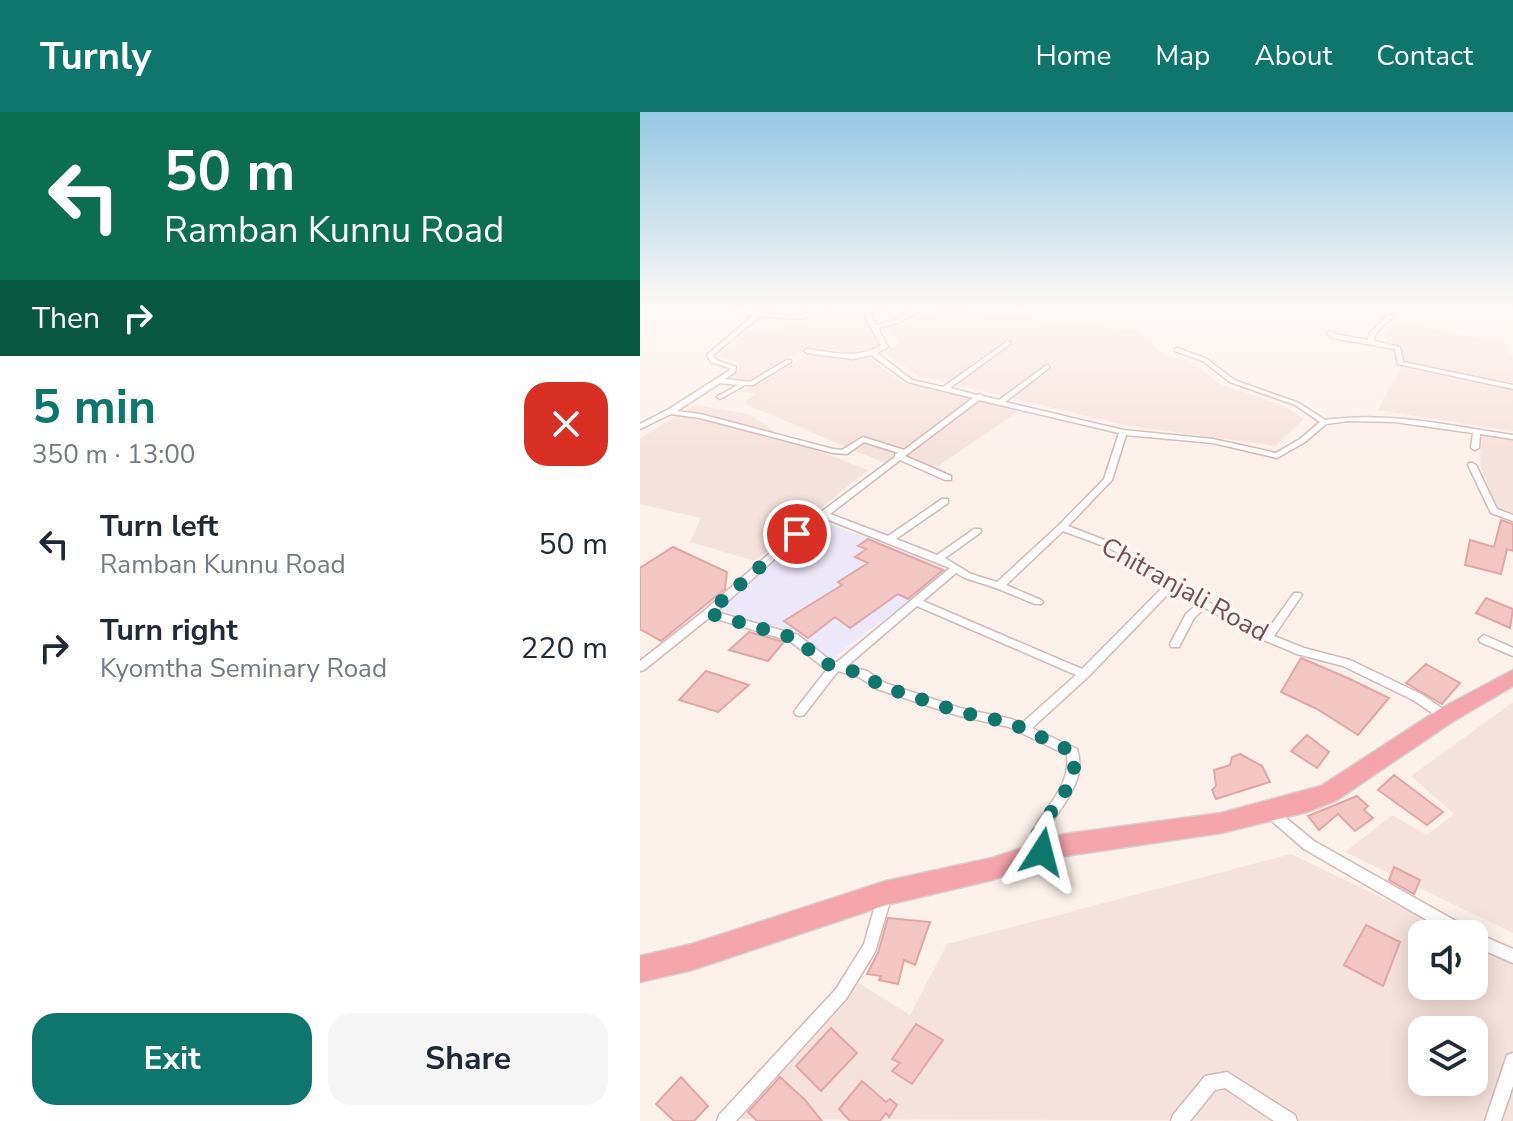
<!DOCTYPE html>
<meta charset="utf-8">
<style>
:root{--surface:#fff;--page:#f6f6f7;--text:#1f2937;--muted:#747a83;--accent:#0f766e}
body{margin:0;font-family:"Nunito Sans",sans-serif;background:var(--page);color:var(--text);height:100vh;display:flex;flex-direction:column;font-size:30px;white-space:nowrap}
*{box-sizing:border-box;margin:0}
p{font-size:26px;color:var(--muted)}
.icon{flex:none;width:44px;height:44px;fill:none;stroke:currentColor;stroke-width:2;stroke-linecap:round;stroke-linejoin:round}
.map{position:relative;flex:1;overflow:hidden}
.side{display:flex;flex-direction:column;background:var(--surface);width:640px}
.side>*{flex:none}
.guide{background:#0b6e4f;color:#fff;overflow:hidden}
.tools{position:absolute;left:768px;top:808px;display:grid;gap:16px}
.tools a{display:grid;place-items:center;width:80px;height:80px;border-radius:16px;background:var(--surface);box-shadow:0 4px 20px #0003;font-size:40px}
.pin{position:absolute;display:grid;place-items:center;width:68px;height:68px;color:#fff;margin:-34px;border:4px solid #fff;border-radius:50%;box-shadow:0 2px 8px #0007}
.me{position:absolute;width:88px;margin:-44px;rotate:9deg;stroke-linejoin:round;filter:drop-shadow(0 0 6px #0008)}
.turn{display:flex;align-items:center;gap:28px;height:168px;padding:0 32px;font-size:36px}
.turn .icon{width:104px;height:104px;stroke-width:2.5}
.turn b{display:block;font-size:56px;line-height:68px}
.then{display:flex;align-items:center;height:76px;padding:0 32px;background:#0003;gap:16px;font-size:30px}
.round{display:grid;place-items:center;flex:none;width:84px;height:84px;border-radius:24px;background:var(--page)}
.summary{display:flex;align-items:center;justify-content:space-between;height:136px;padding:0 32px}
h1{font-size:48px;font-weight:700;line-height:60px;color:var(--accent)}
.button{display:flex;gap:16px;margin-top:auto;padding:16px 32px}
.button a{flex:1;height:92px;border-radius:24px;background:var(--accent);color:#fff;font-size:32px;font-weight:700;line-height:92px;text-align:center}
.button a+a{background:var(--page);color:var(--text)}
ul{padding:0;list-style:none}
li{display:flex;align-items:center;gap:24px;height:104px;padding:0 32px}
li div{flex:1}
li b{display:block;font-size:30px}
li em{font-style:normal}
header{display:flex;align-items:center;gap:48px;box-sizing:border-box;height:112px;padding:0 40px;background:var(--accent);color:#fff}
header strong{font-size:38px}
nav{display:flex;gap:44px;margin-inline-start:auto;font-size:28px}
main{display:flex;flex:1;min-height:0}
.map>svg:first-child{display:block}
</style>
<header>
<strong>Turnly</strong>
<nav><a>Home</a><a>Map</a><a>About</a><a>Contact</a></nav>
</header>
<main>
<section class="side">
<div class="guide">
<div class="turn"><svg class="icon" aria-label="left" viewBox="0 0 24 24"><path d="M17 20v-9H6M10 6l-5 5 5 5"/></svg><div><b>50 m</b>Ramban Kunnu Road</div></div>
<div class="then">Then<svg class="icon" aria-label="right" viewBox="0 0 24 24"><path d="M7 20v-9h11M14 6l5 5-5 5"/></svg></div>
</div>
<div class="summary"><div><h1>5 min</h1><p>350 m · 13:00</p></div><a class="round" style="background:#d93025;color:#fff"><svg class="icon" aria-label="close" viewBox="0 0 24 24"><path d="M6 6l12 12M18 6L6 18"/></svg></a></div>
<ul>
<li><svg class="icon" aria-label="left" viewBox="0 0 24 24"><path d="M17 20v-9H6M10 6l-5 5 5 5"/></svg><div><b>Turn left</b><p>Ramban Kunnu Road</p></div><em>50 m</em></li>
<li><svg class="icon" aria-label="right" viewBox="0 0 24 24"><path d="M7 20v-9h11M14 6l5 5-5 5"/></svg><div><b>Turn right</b><p>Kyomtha Seminary Road</p></div><em>220 m</em></li>
</ul>
<div class="button"><a>Exit</a><a>Share</a></div>
</section>
<div class="map">
<svg width="873" height="1009" viewBox="0 0 873 1009">
<rect width="100%" height="100%" fill="#fcf0eb"/>
<path fill="#f6e2dc" fill-rule="evenodd" d="M189,196h37l-3,8 16,30 -26,7 -30,-5 -19,1 -55,32 -20,-3 10,-9 -1,-6 -21,-7 30,-24 27,-1 30,-9z
M302,197l196,22 22,21 35,12 25,20 62,21 22,14 -29,27 -150,-21 -206,-49 -36,-24 17,-9 -12,-13z
M756,209l114,24 -9,3 12,7v28l-108,-22 -22,-24z
M172,241l39,7 17,-3 35,26 68,15 -67,54 -20,11 -141,-60 12,-9 -17,-3 22,-8z
M761,255l112,24v40l-135,-21z
M341,286l42,10 -89,61 -32,-13z
M55,293l54,9 34,23 85,33 -113,91 -65,-19 11,-24 -61,-14v-66z
M842,323l31,5v75l-16,-6 -17,-44z
M873,590v231l-168,-81 47,-37 35,20 27,-21 -43,-38z
M651,742l156,75 1,5h-26v52h11l-1,3 10,8 5,-11h27v-44l39,18v161l-779,-2 113,-119 9,-19 54,34 37,-71zM782,918h52v52h-52z"/>
<path fill="#ece7f9" d="M181,409l129,49 -122,91 -27,-23 -87,-27z"/>
<path fill="#f1c6c3" stroke="#e3a6a4" stroke-width="2" d="M861,408l12,4v27l-6,-2 -6,25 -36,-9 5,-25 24,7z
M228,427l75,31 -35,29 -10,-5 -48,34 -15,-11 -27,21 -24,-17 58,-36 -4,-3 30,-19 -13,-6 11,-8 -8,-3z
M33,435l54,25 -2,17 -64,52 -21,-12v-61z
M846,486l27,11 -3,19 -34,-15z
M109,520l35,10 -16,19 -39,-11z
M661,546l49,21 39,19 -31,37 -41,-26 -36,-17z
M786,552l34,19 -18,21 -36,-21z
M66,559l43,14 -31,27 -39,-12z
M667,623l22,17 -12,16 -26,-17z
M600,642l22,12 8,16 -54,17 -4,-9 4,-4 -2,-16 16,-5 2,-8z
M754,663l49,37 -16,13 -49,-35z
M717,684l11,10 -4,4 9,8 -18,13 -17,-17 -19,16 -11,-14z
M754,755l26,13 -6,14 -25,-14z
M248,806l42,4 -15,43 -11,-5 -6,24 -19,-4 2,-4 -14,-2 11,-21z
M726,813l34,17 -17,44 -39,-21z
M276,912l27,16 -31,44 -20,-13 8,-8 -8,-4z
M191,916l26,25 -36,38 -25,-25z
M41,965l27,29 -14,15h-20l-18,-17z
M140,965l25,23 17,21h-65l-9,-9z
M222,969l24,21 4,-3 7,6 -8,12 -3,-4 -6,8h-30l-11,-12z"/>
<g fill="none" stroke-linecap="round" stroke-linejoin="round">
<g stroke="#d4b9b6" stroke-width="3">
<path id="street" d="M89,196c23,1 47,9 70,7 9,-1 15,-7 24,-7l-20,11 -43,-3 -47,39 3,5 20,7 -1,5 -10,7 25,3 37,-22h4v2l-38,23h-8l-25,14 -3,-2 1,-1 20,-11 -18,-2 -43,28 23,3 133,35 9,1 21,-13 41,13 69,-52 -65,-16 -37,-27 -18,4 -46,-6 -3,-2 3,-2c29,4 47,10 74,-3l-16,-31 4,-7h6l-4,7 5,10 18,-4 23,-13 5,1 -24,14 -20,5 10,19 -11,6 35,27 31,7 65,-46 2,1v2l-60,44 27,7 3,-1 3,2 16,4 48,-35 2,1v2l-44,34 118,28 90,9 63,14 24,-14 20,-17 -25,-17 -65,-23 -27,-21 -28,-10v-2l2,-1 30,11 27,21 65,23 26,17c64,-9 125,6 188,15v4l-33,-5 -1,14 -4,2 -4,-2 2,-15 -78,-11 -47,-1 -22,3 -21,18 -28,16 -64,-15 -87,-8 -14,45 -44,46 47,18 27,15 31,25 93,48 28,-39h6l2,2 -28,41 30,12 46,12 71,34 28,19 2,3 -2,3 -4,1 -4,-1 -28,-19 -70,-34 -46,-12 -33,-14 -59,-32 -11,10 -15,29h-8l-1,-3 16,-30 11,-10 -26,-13 -83,86 -56,51 45,21c11,32 -17,58 -32,84l4,19 -2,4 -5,2 -5,-2 -5,-24c13,-25 39,-46 35,-77l-58,-28 -53,-12 -79,-26 -18,-12 -21,-6 -34,44 -4,1 -4,-1 -2,-3 2,-3 32,-41 -5,-1 -33,-26 -80,-24 -66,53 -4,1v-10l64,-50 90,-79 101,-75v-3l4,-1 -35,-11 -17,12 -14,-1 -133,-35 -29,-4 -31,15v-5l29,-15 61,-39v-2l-19,-6 -4,-7 47,-40 -25,-5zM339,288l140,33 -15,46 -45,46 -62,57 -26,-8 -26,-16 35,-25 1,-2 -1,-2h-6l-37,26 -41,-16 52,-36v-4h-6l-54,37 -58,-22 70,-54 45,20h6v-4l-46,-20zM184,406l126,50 -113,94 -6,-1 -33,-26 -82,-23 84,-76zM423,419l46,17 27,15 28,23 -82,83 -159,-68 33,-28 9,5 31,10 39,16h6l2,-2 -2,-2 -35,-15zM277,494l159,69 -54,48 -11,-4 -51,-11 -75,-25 -18,-12 -20,-5z
M748,203l5,1 -18,18 -1,7 26,6 3,15 110,23v4l-115,-25 -3,-15 -62,-11 -6,-5 3,-2 5,3 33,6 2,-7z
M829,351h3l4,2 21,44 16,6v6l-22,-8 -23,-48z
M844,523l29,13v8l-33,-14 -1,-3z
M631,695l4,2 39,32 156,88 2,4 2,-1 39,17v14l-39,-17v-12h-23l-147,-85 -37,-32 -2,-4 2,-4z
M245,776l5,2 2,5 -17,57 -29,47 -110,122h-19l2,-6 117,-126 28,-45 14,-49 2,-5z
M873,941v33l-12,35h-16l22,-66z
M587,960l68,43 2,6h-23l-49,-33 -10,2 -25,31h-19l2,-6 32,-39z"/>
</g>
<g stroke="#d9cdcd" stroke-width="3">
<path id="highway" d="M873,558v16l-61,36 -115,78 -30,12 -86,21 -156,23 -73,24 -106,25 -194,65 -52,12v-26l52,-12 194,-63 106,-23 73,-24 156,-21 100,-27 117,-76z"/>
</g>
<path stroke="#d7a8a6" stroke-width="2" stroke-dasharray="1 4" stroke-linecap="butt" d="M241,199l10,-3"/>
<use href="#street" fill="#fff" fill-rule="evenodd"/>
<use href="#highway" fill="#f4a4ab" fill-rule="evenodd"/>
</g>
<linearGradient id="sky" x2="0" y2="1"><stop stop-color="#97c8e4"/><stop offset="0.58" stop-color="#fef8f6"/><stop offset="1" stop-color="#fef8f6" stop-opacity="0"/></linearGradient>
<rect width="873" height="337" fill="url(#sky)"/>
<g fill="none" stroke-linecap="round" stroke-linejoin="round">
<path stroke="#0f766e" stroke-width="14" stroke-dasharray="0 25.2" d="M157,422l-89,79 86,25 33,26 36,10 18,12 79,26 51,11 62,29c8,31 -22,55 -35,80l4,20"/>
</g>
<g text-anchor="middle" stroke-width="7" stroke-linejoin="round" paint-order="stroke">
<g font-size="26" fill="#784e4e" stroke="#fff5f2">
<text transform="translate(545 477) rotate(29)" y="9">Chitranjali Road</text>
</g>
</g>
</svg>
<div class="tools">
<a><svg class="icon" aria-label="sound" viewBox="0 0 24 24"><path d="M4 9h4l5-4v14l-5-4H4zM17 9q2 3 0 6"/></svg></a>
<a><svg class="icon" aria-label="layers" viewBox="0 0 24 24"><path d="M12 4l9 5-9 5-9-5zM3 14l9 5 9-5"/></svg></a>
</div>
<div class="pin" style="left:157px;top:422px;background:#d93025"><svg class="icon" aria-label="arrive" viewBox="0 0 24 24"><path d="M6 21V4h12l-3 4 3 4H6"/></svg></div>
<svg class="me" style="left:402px;top:740px" viewBox="-20 -20 40 40"><path d="M0-17L14 15 0 8-14 15z" fill="#0f766e" stroke="#fff" stroke-width="4"/></svg>
</div>
</main>
